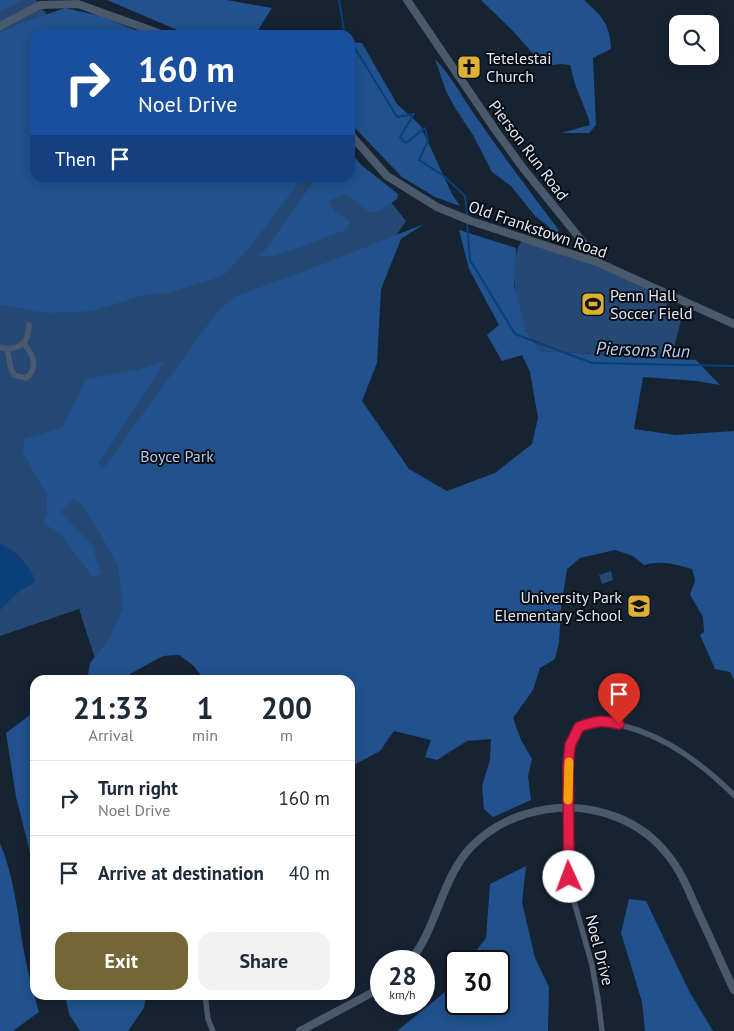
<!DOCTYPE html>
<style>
:root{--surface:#fff;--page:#f2f2f3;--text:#1f2937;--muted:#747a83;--line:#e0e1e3;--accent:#746635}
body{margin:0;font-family:"PT Sans",sans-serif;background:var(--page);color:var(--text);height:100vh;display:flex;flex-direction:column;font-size:19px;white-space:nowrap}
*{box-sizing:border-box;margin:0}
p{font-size:16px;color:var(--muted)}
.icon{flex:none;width:28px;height:28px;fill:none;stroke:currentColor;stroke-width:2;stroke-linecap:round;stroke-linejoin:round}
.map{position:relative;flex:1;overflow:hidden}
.side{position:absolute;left:30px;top:675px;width:325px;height:325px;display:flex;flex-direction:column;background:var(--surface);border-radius:15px;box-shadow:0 2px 12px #0003}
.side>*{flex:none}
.hud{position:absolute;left:30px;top:30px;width:325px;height:152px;border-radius:15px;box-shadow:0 2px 12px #0003;background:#1a4fa0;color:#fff;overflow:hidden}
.buttons{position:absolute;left:669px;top:15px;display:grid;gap:10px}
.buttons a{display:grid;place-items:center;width:50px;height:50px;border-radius:10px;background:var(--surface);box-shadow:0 2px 12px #0003;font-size:25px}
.speed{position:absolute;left:370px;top:950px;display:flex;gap:10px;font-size:25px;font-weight:700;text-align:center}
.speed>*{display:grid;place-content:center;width:65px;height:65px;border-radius:50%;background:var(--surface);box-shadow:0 2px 12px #0003;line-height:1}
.speed small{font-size:12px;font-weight:400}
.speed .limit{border:2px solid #111;border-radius:8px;background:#fff;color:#111}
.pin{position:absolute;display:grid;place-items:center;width:42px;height:42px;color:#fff;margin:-51px -21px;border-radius:50% 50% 50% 0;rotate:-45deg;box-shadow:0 0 5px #0007}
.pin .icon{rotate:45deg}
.me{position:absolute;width:55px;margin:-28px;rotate:358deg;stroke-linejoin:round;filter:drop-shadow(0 0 4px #0008)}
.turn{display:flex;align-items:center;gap:18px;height:105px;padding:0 25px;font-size:22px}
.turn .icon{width:65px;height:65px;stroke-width:2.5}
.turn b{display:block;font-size:35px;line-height:42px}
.then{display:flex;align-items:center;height:48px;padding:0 25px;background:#0003;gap:10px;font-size:19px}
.eta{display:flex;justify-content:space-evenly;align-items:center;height:85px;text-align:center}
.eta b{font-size:30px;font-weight:700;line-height:35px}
.button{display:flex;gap:10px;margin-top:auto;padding:10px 25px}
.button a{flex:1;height:58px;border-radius:15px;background:var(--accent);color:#fff;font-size:20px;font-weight:700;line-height:58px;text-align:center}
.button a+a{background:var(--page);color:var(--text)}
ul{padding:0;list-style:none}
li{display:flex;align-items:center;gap:15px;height:75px;padding:0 25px;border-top:1px solid var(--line)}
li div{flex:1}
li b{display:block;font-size:19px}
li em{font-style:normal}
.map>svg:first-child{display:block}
</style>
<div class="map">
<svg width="734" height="1031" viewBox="0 0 734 1031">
<rect width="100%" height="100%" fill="#162333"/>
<path fill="#254974" d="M0,0h36l11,15 -12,20v143h315v-27l56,70 -305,456 -22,-68 -79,27z
M522,241l76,25 71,33 -4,11 17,7 -11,41 -132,-7c-4,-6 -9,-13 -13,-20 -10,-20 -19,-72 -4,-90z
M611,571l2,9 -11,4 -3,-9z"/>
<path fill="#21528e" d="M0,0h24l-24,11z
M107,0h120l45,8 -17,27h-66z
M481,0h103c18,16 26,24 27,49l-18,9 3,67 -7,8h-28l29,-8 -2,-8 -13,-33 -5,-19 -9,-1 -17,2 -31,-35z
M65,8l36,8 46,19h-112v143h267l-52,69 -27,29 -55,17 -24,2 -52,16 -46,2 -46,-8v-272l19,-9z
M350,42l12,1 35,61 23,21 32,69 8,12 -25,-9 -33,-20 -52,-54z
M435,59c17,17 28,40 42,59 26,38 54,75 81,111l2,8h-7l-5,-11 -13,-10 -24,-30 -19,-14 -19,-37 -18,-27 -9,-17z
M350,156l48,38 -1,5 -16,11 -10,3 -26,-20 -16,8 5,10 17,11 -6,8 -47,18 -25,8h-16l8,-6 51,-72h34z
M424,224l-23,15 -20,50 -4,74 -15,38 47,68 38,22 48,-18 37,-29 6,-26 -8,-46 -8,-17 -20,6 -15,-26 12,-10 -30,-56 -10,-39 57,18 -2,38 12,45 14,20 156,9 24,25 -23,-4 -54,-4 -9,52 41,6 59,-4v249l-4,-8 -15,-3 -15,-34 4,-3 -1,-15 -13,-22 5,-15 -3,-11c-17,-5 -31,-9 -48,-4l-11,-9 -18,-6 -35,8 -13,11 -6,39 -2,34 -4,17 -15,9 -7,22 -20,28 8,22 11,19 -4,17 3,24 -38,17 -9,-8 -2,-23 8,-26 1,-21 -24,2 -30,19 -12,-3 6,-17 -37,-9 -14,20 -30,16v-87h-146l-10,-14 -15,-11 -16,1 -44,24h-25l-6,-5 2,-12 18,-22 15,-33 -5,-42 -16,-29 -20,-32 -8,-6 -14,13 32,33 9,28 -8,5 -32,-44 -18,-11 4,-10v-18l-24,-42 1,-14 38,-11 24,-49 52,-9 27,-9 -67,103 5,5 92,-127 24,-32 17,-14 77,-28z
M35,711v161l-19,-75 -10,-64z
M0,843c13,32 17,64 22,98 4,24 10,48 17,71l-26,19h-13z
M526,866l-4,36 13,56 14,29 -1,44h-151l48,-39 11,-15v27h43v-43h-31l18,-23 4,-54z
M629,899l17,2 43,90 24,40h-68l-3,-29 -21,-69z
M65,995h81l-2,13 -16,23h-48l-11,-17z"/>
<path fill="#0a3f79" d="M0,544c17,7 30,21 36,38l-18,10 -18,18z"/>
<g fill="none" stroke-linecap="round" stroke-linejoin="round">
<path stroke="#0a3f79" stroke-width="2" d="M339,0l5,30 3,5
M350,40l47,77 17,-3 -14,23 6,6 19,-15 3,13 -9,19 25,16 21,20 2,19
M467,223l3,37 45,74 77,29 142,3"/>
<path stroke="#4a596c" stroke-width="5.5" d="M0,347c9,4 24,0 27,-10 1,-4 2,-9 2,-12
M7,349l4,20 3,6 12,3c13,-10 7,-25 -3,-35
M205,995l3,24 5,12
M602,1031l-4,-32 -6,-34 -22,-78 -2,-20v-100l2,-22 9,-18c9,-3 17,-7 26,-6 6,0 13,3 19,5 43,11 78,38 110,69"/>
<path stroke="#4a596c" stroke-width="8" d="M407,0l89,131 27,37 76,94
M0,26l40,-21 38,-1 86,31
M350,134l37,42 50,31 34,14 128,42 135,61
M410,961c28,-34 31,-83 62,-115 23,-23 53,-35 85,-38 41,-3 84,13 110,46 15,18 23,40 32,60 12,25 23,51 35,76
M300,1031l81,-43"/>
</g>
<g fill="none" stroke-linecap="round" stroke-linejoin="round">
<g stroke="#92132f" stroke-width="12">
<path id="route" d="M569,877l-1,-110 2,-22 9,-18c16,-6 23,-7 40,-3"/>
</g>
<use href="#route" stroke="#e11d48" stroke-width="9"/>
<path stroke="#f59e0b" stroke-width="9" d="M568,800l1,-38"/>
</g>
<defs>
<g id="church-square" transform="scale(1.25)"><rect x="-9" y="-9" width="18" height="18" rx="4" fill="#ddb133" stroke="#070c13"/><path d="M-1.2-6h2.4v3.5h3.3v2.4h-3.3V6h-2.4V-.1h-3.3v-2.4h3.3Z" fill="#111"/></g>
<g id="stadium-square" transform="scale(1.25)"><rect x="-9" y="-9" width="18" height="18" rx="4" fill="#ddb133" stroke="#070c13"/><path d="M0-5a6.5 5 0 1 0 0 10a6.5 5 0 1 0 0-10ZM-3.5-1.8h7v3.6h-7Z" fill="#111"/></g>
<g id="school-square" transform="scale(1.25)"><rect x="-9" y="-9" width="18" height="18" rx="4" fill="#ddb133" stroke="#070c13"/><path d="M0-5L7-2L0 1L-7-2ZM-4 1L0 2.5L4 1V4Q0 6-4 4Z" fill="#111"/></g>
</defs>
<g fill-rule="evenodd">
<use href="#church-square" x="469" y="67"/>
<use href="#stadium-square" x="593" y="304"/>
<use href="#school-square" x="639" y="606"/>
</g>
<g text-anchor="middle" stroke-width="4" stroke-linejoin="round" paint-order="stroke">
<g font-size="16" fill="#e1eaf5" stroke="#070c13" text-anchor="start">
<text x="486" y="64">Tetelestai<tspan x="486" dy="18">Church</tspan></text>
<text x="610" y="301">Penn Hall<tspan x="610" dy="18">Soccer Field</tspan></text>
<text x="622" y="603" text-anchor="end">University Park<tspan x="622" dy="18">Elementary School</tspan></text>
</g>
<g font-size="16" fill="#e1eaf5" stroke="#070c13">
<text transform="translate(529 150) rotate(53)" y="6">Pierson Run Road</text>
<text transform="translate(538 229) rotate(19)" y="6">Old Frankstown Road</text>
<text transform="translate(600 950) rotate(76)" y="6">Noel Drive</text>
</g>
<g font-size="16" fill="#b0cbed" stroke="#070c13">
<text x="177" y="462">Boyce Park</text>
</g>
<g font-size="18" font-style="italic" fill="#b6d1f4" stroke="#070c13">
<text transform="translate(643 350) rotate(2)" y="6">Piersons Run</text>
</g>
</g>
</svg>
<div class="buttons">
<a><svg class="icon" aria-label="search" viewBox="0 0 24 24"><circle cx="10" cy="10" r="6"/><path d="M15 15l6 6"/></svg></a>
</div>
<div class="speed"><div>28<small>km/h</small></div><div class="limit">30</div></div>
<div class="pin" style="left:619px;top:724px;background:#d93025"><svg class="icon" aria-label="arrive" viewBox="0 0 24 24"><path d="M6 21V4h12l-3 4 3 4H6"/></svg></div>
<svg class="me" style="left:569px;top:877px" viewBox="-20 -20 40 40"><circle r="19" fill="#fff"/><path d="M0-13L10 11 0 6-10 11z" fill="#e11d48"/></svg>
<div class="hud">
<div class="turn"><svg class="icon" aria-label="right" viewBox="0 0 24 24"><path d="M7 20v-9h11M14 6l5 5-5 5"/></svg><div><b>160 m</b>Noel Drive</div></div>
<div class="then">Then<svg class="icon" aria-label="arrive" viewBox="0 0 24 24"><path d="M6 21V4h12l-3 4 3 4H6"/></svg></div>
</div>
<section class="side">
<div class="eta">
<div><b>21:33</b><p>Arrival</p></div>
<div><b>1</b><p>min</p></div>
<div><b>200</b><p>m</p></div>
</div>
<ul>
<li><svg class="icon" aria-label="right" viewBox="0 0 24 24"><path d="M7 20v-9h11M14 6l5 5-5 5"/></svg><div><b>Turn right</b><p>Noel Drive</p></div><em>160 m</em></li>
<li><svg class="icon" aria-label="arrive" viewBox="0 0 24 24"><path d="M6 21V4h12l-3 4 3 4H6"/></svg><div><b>Arrive at destination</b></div><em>40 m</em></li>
</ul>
<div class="button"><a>Exit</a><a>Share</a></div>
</section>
</div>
